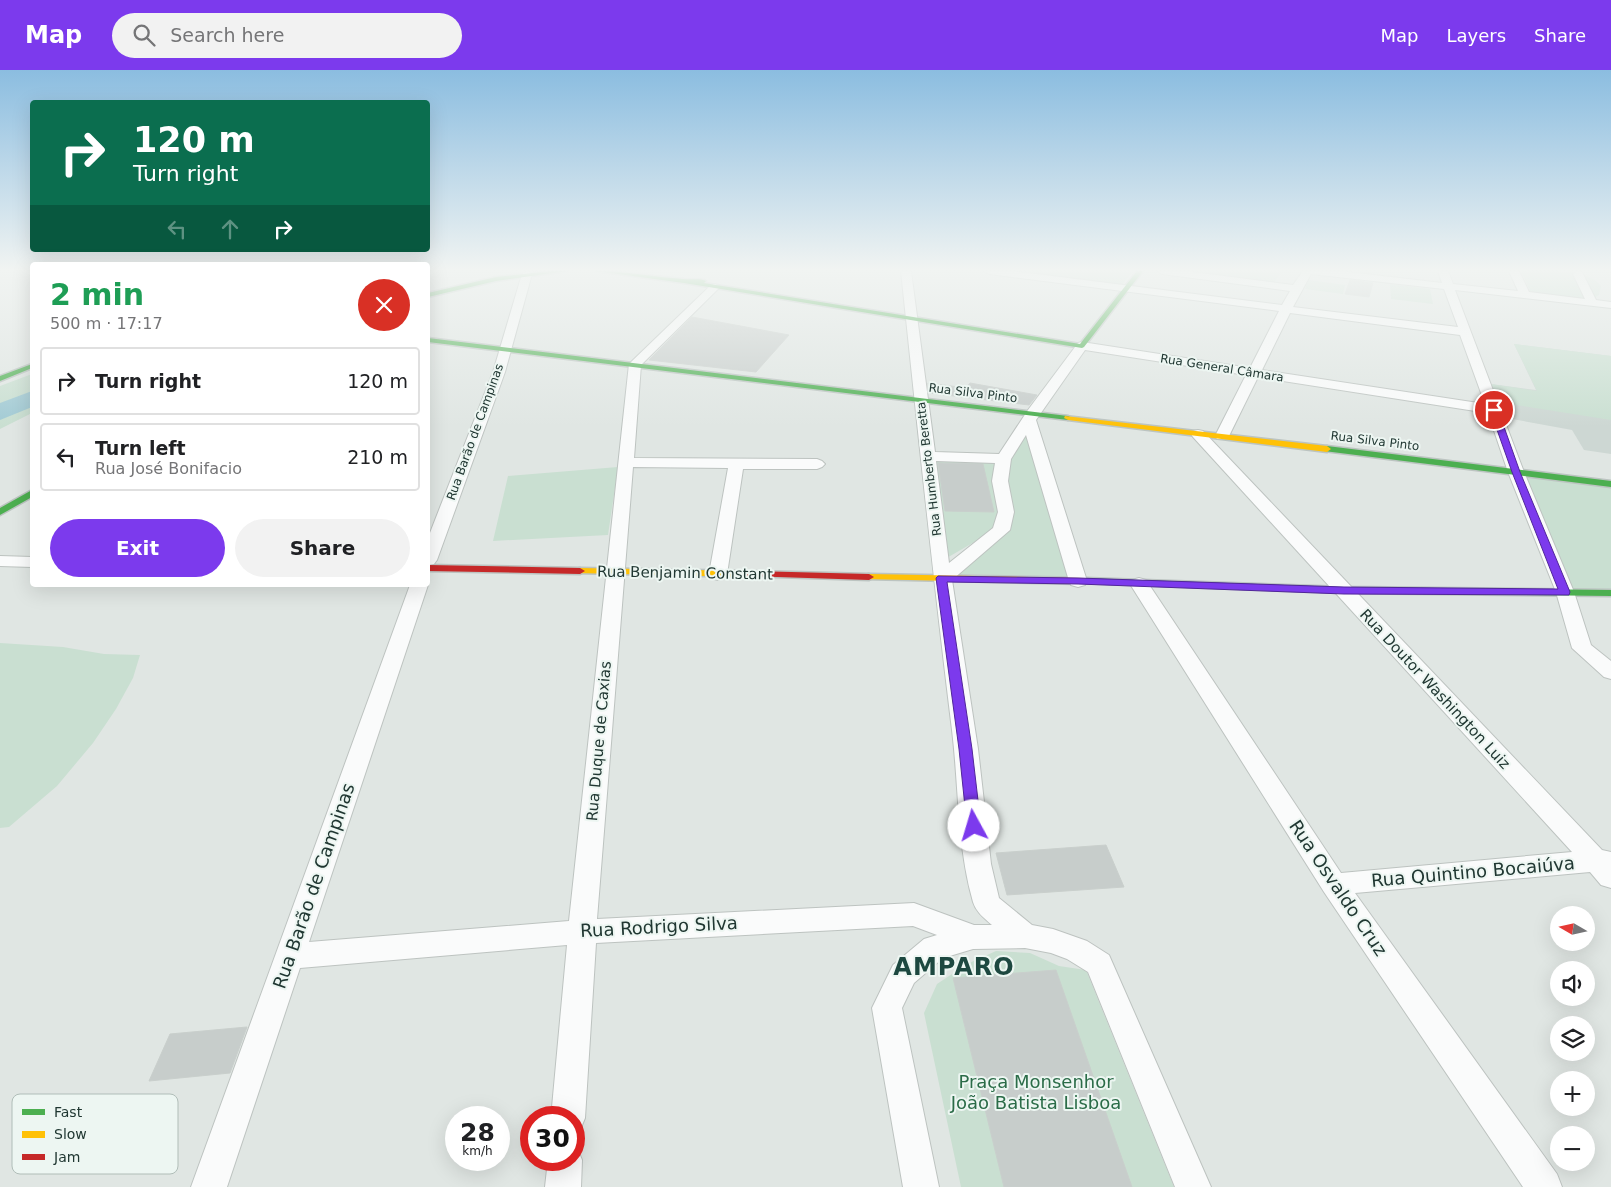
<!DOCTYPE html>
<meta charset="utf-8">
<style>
:root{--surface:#fff;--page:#f2f2f2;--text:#202124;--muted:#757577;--line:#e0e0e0;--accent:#7c3aed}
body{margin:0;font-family:"DejaVu Sans",sans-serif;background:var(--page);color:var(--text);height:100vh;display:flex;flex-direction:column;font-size:19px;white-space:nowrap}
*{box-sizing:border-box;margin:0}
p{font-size:16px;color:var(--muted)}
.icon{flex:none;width:28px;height:28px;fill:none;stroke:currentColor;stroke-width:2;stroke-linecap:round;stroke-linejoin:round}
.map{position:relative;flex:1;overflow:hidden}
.details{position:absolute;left:30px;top:192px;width:400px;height:325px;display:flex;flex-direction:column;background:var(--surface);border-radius:5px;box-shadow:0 5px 20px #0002}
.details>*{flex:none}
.banner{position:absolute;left:30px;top:30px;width:400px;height:152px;border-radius:5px;box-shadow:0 5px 20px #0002;background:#0b6e4f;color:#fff;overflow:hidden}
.needle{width:32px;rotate:279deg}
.fabs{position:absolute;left:1550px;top:836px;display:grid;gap:10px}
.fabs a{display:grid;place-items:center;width:45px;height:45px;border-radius:50%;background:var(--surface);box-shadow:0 5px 20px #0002;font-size:25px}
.speed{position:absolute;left:445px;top:1036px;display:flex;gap:10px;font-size:25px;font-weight:700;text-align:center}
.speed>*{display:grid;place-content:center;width:65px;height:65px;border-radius:50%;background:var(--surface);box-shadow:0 5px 20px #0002;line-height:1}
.speed small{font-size:12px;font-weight:400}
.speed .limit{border:8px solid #d22;background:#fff;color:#111}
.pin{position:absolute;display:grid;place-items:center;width:42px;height:42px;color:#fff;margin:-21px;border:2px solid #fff;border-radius:50%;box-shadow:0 1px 5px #0007}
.me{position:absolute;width:55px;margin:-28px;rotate:354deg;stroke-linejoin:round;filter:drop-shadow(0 0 4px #0008)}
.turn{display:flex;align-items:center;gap:18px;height:105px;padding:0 20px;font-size:22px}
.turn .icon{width:65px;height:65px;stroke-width:2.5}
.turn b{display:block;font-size:35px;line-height:42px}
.lanes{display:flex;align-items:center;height:48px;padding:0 20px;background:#0003;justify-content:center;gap:25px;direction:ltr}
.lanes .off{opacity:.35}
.round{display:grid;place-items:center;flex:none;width:52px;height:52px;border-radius:26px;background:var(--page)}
.summary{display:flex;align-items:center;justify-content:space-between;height:85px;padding:0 20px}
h1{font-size:30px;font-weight:700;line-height:38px;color:#1e9e55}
.action{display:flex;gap:10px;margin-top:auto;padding:10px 20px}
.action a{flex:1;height:58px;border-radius:30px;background:var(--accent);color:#fff;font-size:20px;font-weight:700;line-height:58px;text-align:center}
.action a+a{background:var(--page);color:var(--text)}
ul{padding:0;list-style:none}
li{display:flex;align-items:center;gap:15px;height:68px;margin:0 10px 8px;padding:0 10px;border:2px solid var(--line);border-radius:5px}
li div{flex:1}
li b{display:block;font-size:19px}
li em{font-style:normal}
header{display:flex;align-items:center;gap:30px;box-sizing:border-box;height:70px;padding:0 25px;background:var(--accent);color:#fff}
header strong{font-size:24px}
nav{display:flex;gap:28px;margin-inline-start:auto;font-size:18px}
.search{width:350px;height:45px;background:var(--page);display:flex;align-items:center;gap:12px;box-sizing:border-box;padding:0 18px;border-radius:28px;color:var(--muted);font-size:19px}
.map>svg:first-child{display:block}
</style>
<header>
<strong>Map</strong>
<div class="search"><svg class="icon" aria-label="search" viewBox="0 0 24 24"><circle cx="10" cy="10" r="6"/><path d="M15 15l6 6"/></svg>Search here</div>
<nav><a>Map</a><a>Layers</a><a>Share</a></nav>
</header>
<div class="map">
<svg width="1611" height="1117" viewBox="0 0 1611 1117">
<rect width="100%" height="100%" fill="#e0e6e3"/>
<path fill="#cdd7d3" d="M1514,274l97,12v98l-27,-4 -12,-20 -76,-14 -12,-33 52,7z"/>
<path fill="#c9dfd1" d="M1009,201h124l-12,15z
M1178,201h104l-8,12z
M1521,201c21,0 67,-3 80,15l-2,9 -12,7 -52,-9 -5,-2z
M1308,210l37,5 -2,9 -38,-5z
M1390,214l40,5 3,15 -42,-5z
M1514,274l97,12v64l-120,-19 -7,-18 53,8z
M32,304v39l-32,16v-43z
M1028,358l46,149 -118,-3 50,-44 -2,-50 4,-19z
M934,389l65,2 2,52 -6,17 -50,29z
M618,397l-10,68 -115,6 15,-65z
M1518,403l93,10v109h-44z
M0,573l63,4 41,7 36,1 -7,23 -17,31 -23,34 -36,43 -48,41 -9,1z
M996,881l34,2 29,13 27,4 88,217h-213l-37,-174 13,-29 30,-20z"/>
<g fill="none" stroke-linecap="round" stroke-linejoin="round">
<path fill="#a1cad4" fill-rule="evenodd" d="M32,321v16l-32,13v-17z"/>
</g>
<path fill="#c7cdcb" stroke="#c9cfcc" d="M1350,210l23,3 -4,14 -24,-3z
M692,247l97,18 -33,37 -107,-12z
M928,313l38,5 4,-5 67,12 -8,10 -100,-12z
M938,393l45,1 11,48 -49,-1z
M1106,775l18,42 -117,8 -11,-42z
M1056,900l76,217h-128l-51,-209z
M247,957l-17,46 -81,8 21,-47z"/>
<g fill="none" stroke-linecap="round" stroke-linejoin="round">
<g stroke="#bdc3c0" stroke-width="2">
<path id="street" d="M527,201l5,3 -27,98 -68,188 -3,4 -6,1v-27l65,-166 29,-98z
M901,201h10l24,181 64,2 29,-44 50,-67 4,-1 168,26 29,-57 -290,-37 -5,-3h29l269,34 8,-14 -128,-17 -5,-3h28l108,14 10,-14h37l102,12 -4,-12h10l5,13 65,7 -9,-20h10l10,21 56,7 -12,-25 5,-3 4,1 14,28 15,2v6l-156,-18 69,182 50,120 17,53 20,16v18l-7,-2 -32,-29 -16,-56 -48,-120 -20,-59 -230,-36 -29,59 -2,3h-10l-2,-3 31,-61 -161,-25 -49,70 51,161 -2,4 -7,2 -7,-2 -2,-4 -43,-146 -15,24 -3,22 6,31 -4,18 -58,50 26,169 13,115 8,34 33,27 21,4 34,12 22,14 102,232h-36l-87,-215 -21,-13 -16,-6 -26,-5 -52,1 -30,9 -29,25 -12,25 37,179h-36l-31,-179 21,-43 31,-26 13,-4 -24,-9 -317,17 -11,175 -5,12 -6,2v-14h-23l16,-173 -267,23 -73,219h-36l219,-602h18l-119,357 260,-21 60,-557 82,-79 4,-1 5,3 -79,78 -7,93 183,1 5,2 3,3 -3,3 -5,2h-74l-16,105 -2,4 -7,2 -7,-2 -2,-4 19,-106 -95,-1 -36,452 317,-16 60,22h18c-8,-7 -16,-13 -19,-23 -16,-55 -14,-115 -21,-172 -19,-153 -35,-306 -51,-459zM1311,204l133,15 14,38 -165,-20zM1290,243l170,22 25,69 -223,-34zM936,391l59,2 -3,18 6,31 -5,16 -44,35z
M1198,360l5,1 399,419 9,2v36l-10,-3 -11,-13 -235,21 202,281 5,13h-39l-199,-295 -194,-308 2,-4 7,-2 7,2 195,293 231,-21 -379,-415 -2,-3 2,-3z
M0,486l32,1v10l-32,-1z
M574,1076l3,2 5,12 -1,27h-36l3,-27h26z"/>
</g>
<g stroke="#bcc4c1" stroke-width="3">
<path id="fast" d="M549,201h18l-71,10 -68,16v-4l68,-16z
M596,201c29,0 58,6 87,8 7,1 17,-1 23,2l-2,2 376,61 57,-73h6l-59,76 -2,1 -398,-65z
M428,268l640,78 4,2 -4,2 -640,-78z
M32,294v4l-32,13v-5z
M1327,376l284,35v6l-287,-36v-4z
M32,420v7l-32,18v-7z
M1085,508l259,9 267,3v6l-267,-3 -263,-10 -1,-2z"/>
</g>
<g stroke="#bcc4c1" stroke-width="3">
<path id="slow" d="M1065,346l262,30 4,3 -4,3 -259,-32 -4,-2z
M580,498l168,3 5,3 -5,3 -172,-4 -1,-2 1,-2z
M869,504l216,4 5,3 -5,3 -220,-5 -1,-2 1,-2z"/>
</g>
<g stroke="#bcc4c1" stroke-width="3">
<path id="jam" d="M428,495l152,3 5,3 -5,3 -152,-3z
M748,501l121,3 5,3 -5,3 -125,-4 -1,-2z"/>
</g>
<use href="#street" fill="#fafbfb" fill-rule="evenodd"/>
<use href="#fast" fill="#4caf50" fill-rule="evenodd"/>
<use href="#slow" fill="#ffc107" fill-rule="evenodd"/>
<use href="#jam" fill="#c62828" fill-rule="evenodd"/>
</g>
<linearGradient id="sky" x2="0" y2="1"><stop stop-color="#8bbde0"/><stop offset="0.56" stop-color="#f1f4f2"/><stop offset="1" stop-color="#f1f4f2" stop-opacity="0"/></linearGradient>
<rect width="1611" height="357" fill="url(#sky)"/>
<path fill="#7c3aed" stroke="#51269a" d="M1494,338l4,2 22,62 50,120 -1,3 -225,-1 -266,-10 -131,-2 25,167 9,77 -2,4 -5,1 -5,-1 -2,-4 -8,-77 -23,-171 2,-2 140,2 266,9 214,2 -46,-117 -22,-62z"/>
<g text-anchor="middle" stroke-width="4" stroke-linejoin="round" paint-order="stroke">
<g font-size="12" fill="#203732" stroke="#edf6f2">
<text transform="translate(1222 298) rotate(9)" y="4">Rua General Câmara</text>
<text transform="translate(973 323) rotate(7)" y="4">Rua Silva Pinto</text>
<text transform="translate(475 362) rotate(-70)" y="4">Rua Barão de Campinas</text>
<text transform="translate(1375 371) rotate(7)" y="4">Rua Silva Pinto</text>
<text transform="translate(929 399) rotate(-97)" y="4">Rua Humberto Beretta</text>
</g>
<g font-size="15" fill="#203732" stroke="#edf6f2">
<text transform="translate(685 503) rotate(1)" y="5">Rua Benjamin Constant</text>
<text transform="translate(1435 619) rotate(47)" y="5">Rua Doutor Washington Luiz</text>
<text transform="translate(599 671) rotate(-85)" y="5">Rua Duque de Caxias</text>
</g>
<g font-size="18" fill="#203732" stroke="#edf6f2">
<text transform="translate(1473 802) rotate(-5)" y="6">Rua Quintino Bocaiúva</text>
<text transform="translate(314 816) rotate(-71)" y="6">Rua Barão de Campinas</text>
<text transform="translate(1338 818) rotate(56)" y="6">Rua Osvaldo Cruz</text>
<text transform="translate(659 857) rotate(-3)" y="6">Rua Rodrigo Silva</text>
</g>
<g font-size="18" fill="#2b6c48" stroke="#edf6f2">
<text x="1036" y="1018">Praça Monsenhor<tspan x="1036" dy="21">João Batista Lisboa</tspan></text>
</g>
<g font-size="24" font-weight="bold" letter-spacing="1" fill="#1d4840" stroke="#edf6f2">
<text x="954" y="905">AMPARO</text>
</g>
</g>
<rect x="12" y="1024" width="166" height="80" rx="8" fill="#edf6f2" stroke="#b0bdb8" stroke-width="1"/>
<rect x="22" y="1039" width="23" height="6" fill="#4caf50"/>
<rect x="22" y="1061" width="23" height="7" fill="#ffc107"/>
<rect x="22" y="1084" width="23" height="6" fill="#c62828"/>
<g font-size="14" fill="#203732">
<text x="54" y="1047">Fast</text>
<text x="54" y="1069">Slow</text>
<text x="54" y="1092">Jam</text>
</g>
</svg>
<div class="fabs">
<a><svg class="needle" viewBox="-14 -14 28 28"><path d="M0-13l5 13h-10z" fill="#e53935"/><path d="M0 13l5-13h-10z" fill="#757577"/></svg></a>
<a><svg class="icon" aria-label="sound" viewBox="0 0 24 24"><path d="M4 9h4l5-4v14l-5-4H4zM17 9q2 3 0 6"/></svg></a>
<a><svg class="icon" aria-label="layers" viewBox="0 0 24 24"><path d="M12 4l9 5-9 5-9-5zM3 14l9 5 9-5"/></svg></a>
<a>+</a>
<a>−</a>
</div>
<div class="speed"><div>28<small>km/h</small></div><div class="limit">30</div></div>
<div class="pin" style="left:1494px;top:340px;background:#d93025"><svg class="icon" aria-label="arrive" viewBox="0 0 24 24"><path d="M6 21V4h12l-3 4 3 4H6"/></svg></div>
<svg class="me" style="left:974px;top:756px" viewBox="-20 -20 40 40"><circle r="19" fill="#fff"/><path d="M0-13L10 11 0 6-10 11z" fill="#7c3aed"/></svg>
<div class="banner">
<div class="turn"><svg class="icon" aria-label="right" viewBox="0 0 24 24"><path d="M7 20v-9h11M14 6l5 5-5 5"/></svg><div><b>120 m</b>Turn right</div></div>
<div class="lanes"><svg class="icon off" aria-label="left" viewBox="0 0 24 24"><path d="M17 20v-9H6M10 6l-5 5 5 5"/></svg><svg class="icon off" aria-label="ahead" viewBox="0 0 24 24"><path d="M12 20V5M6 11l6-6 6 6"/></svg><svg class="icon" aria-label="right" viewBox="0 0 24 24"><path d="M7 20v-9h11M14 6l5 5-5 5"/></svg></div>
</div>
<section class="details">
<div class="summary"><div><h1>2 min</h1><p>500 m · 17:17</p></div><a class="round" style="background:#d93025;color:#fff"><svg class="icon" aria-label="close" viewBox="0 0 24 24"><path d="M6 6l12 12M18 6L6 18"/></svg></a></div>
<ul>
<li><svg class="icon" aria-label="right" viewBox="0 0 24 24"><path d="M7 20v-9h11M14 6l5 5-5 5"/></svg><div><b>Turn right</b></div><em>120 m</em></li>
<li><svg class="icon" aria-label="left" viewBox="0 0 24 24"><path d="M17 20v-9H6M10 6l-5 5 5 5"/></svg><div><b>Turn left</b><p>Rua José Bonifacio</p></div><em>210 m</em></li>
</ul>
<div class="action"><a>Exit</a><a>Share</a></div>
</section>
</div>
